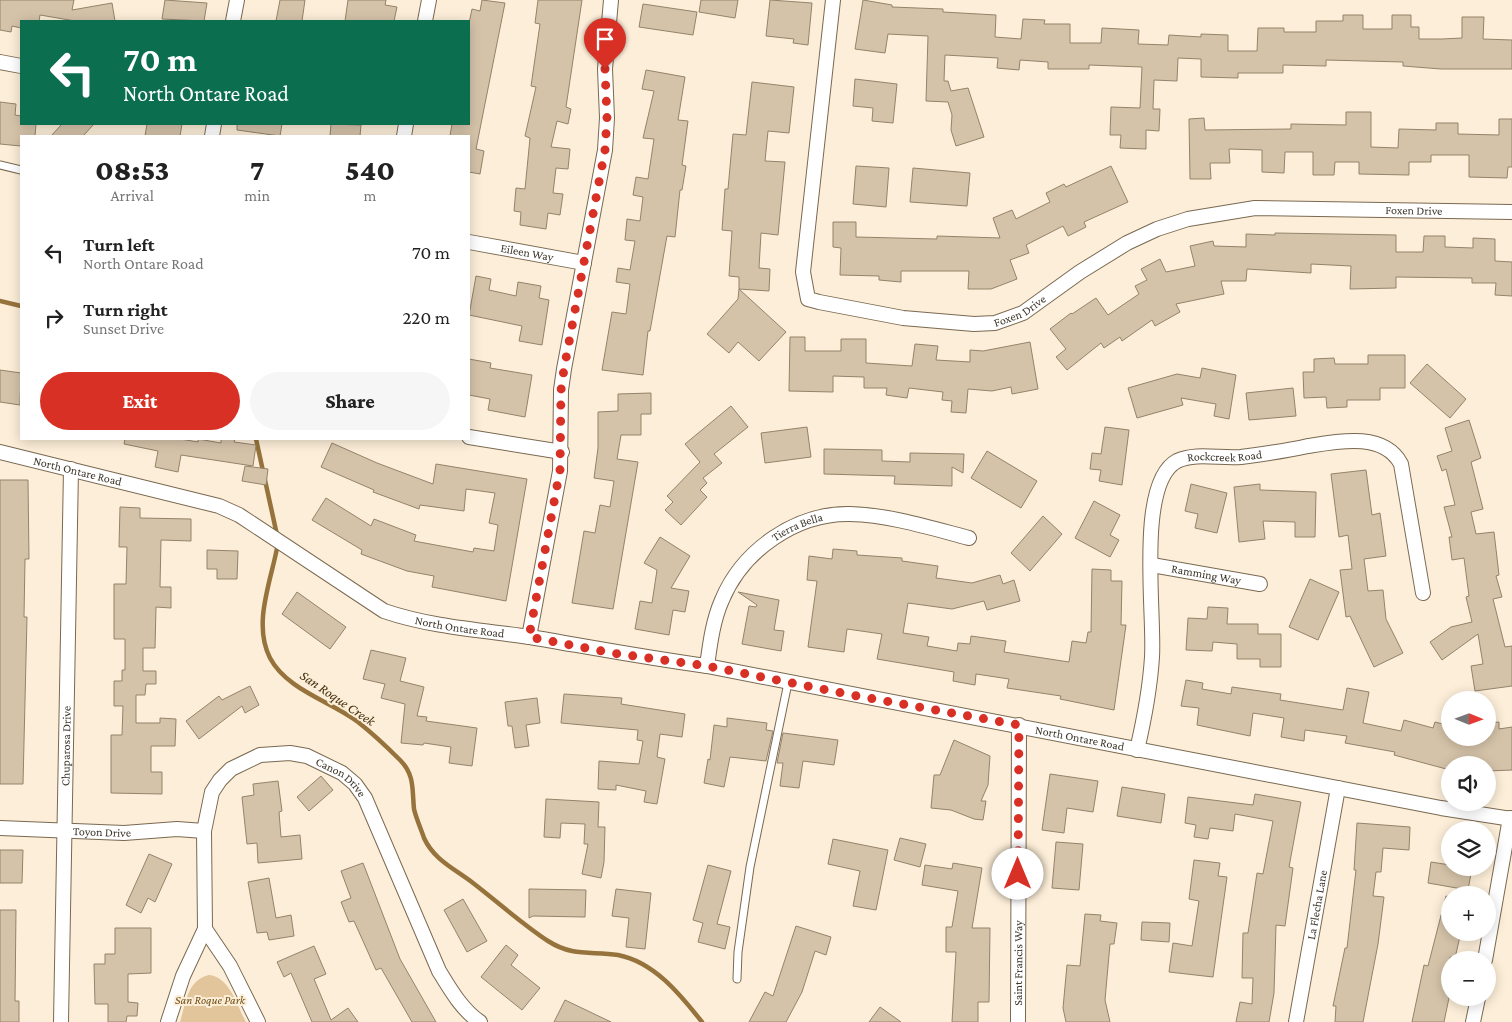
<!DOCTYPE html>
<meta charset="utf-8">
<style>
:root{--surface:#fff;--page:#f6f6f6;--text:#222;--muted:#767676;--accent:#d93025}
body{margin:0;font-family:"Crimson Pro",serif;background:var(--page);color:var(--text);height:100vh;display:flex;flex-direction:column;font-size:19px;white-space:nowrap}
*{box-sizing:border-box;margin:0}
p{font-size:16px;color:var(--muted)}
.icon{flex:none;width:28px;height:28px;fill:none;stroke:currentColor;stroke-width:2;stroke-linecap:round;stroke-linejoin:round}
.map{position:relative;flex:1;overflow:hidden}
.panel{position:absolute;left:20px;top:135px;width:450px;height:305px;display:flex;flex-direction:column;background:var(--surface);border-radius:0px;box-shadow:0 2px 12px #0003}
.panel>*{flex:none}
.hud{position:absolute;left:20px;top:20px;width:450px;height:105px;border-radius:0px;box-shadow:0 2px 12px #0003;background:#0b6e4f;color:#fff;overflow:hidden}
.needle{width:32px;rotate:91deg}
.tools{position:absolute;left:1441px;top:691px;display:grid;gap:10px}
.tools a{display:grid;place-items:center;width:55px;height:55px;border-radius:50%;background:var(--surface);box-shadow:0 2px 12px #0003;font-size:25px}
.pin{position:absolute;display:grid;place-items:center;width:42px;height:42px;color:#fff;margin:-51px -21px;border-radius:50% 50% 50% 0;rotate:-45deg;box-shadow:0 0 5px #0007}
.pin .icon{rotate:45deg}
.me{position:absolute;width:55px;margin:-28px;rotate:0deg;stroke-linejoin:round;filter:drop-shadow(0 0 4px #0008)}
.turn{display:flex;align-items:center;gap:18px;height:105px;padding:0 20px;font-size:22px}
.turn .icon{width:65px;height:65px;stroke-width:2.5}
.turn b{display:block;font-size:35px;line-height:42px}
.eta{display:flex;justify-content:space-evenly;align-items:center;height:85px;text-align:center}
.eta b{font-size:30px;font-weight:800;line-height:35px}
.cta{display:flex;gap:10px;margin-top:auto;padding:10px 20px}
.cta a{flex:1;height:58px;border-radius:30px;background:var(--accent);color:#fff;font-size:20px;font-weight:800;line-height:58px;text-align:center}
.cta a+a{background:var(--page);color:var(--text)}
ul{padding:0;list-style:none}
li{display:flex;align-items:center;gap:15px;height:65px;padding:0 20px}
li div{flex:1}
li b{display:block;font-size:19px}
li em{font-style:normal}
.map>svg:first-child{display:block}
</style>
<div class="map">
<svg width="1512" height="1022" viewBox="0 0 1512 1022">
<rect width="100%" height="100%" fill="#fceed8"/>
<path fill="#e2c59a" d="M209,975c21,2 28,31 37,47h-66c6,-19 7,-42 29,-47z"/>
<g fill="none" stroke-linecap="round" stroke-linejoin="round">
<path stroke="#96733c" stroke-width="4.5" d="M0,301l21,5
M256,439l21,96
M278,543c-6,36 -26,80 -8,115 17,32 60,43 88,64 14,11 29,25 42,38 15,15 12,30 14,49 2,9 7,20 10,29 10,22 31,31 49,45 26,20 49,41 75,58 25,16 43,10 70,14 36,7 62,39 84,67"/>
</g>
<path fill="#d5c3a9" stroke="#94836b" d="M0,0h74l-2,10 40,-7 3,18h-40l-35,-6 -1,6h-18v7l-9,-2 -1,6 -11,-2z
M165,0l42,3 -3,18 -42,-2z
M280,0h25l-3,21h-26z
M348,0h38l-1,5 12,2 -3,14h-49z
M482,0l23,3 -29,146 8,2 -4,23 -11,-2v-36h-19l2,-12h17v-101l3,-14 8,2z
M538,0h44l-16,107 5,2 -3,15 -11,-3 -6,26 19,2 -2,20 -12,-1 -3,25 10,1 -3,21 -12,-2 -2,16 -26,-4 1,-13 -7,-1 2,-23 9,1 5,-51 -5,-2 11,-49 -5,-1 9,-62 -5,-1z
M701,0h37l-3,18 -36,-6z
M770,0l42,3 -4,42 -15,-2 1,-4 -28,-3z
M863,0l29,5v2l51,2v3l53,3 -1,22 26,2 2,-20 22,1 -1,4h26v19h31l1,-15 37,2 -1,14 30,1 1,-10 32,2v-3l27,1v16h29l1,-23h26v4h32v-11h27v-6h20v14h29v-14h19v12h8v12h23l20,-1v-21h22l-1,22 29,1v29h-71l-38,-3v-4l-77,-2v6l-43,-1v8h-45v5l-37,-1v-18l-23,-1 -1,23 -23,-1 -1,29h7l-1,22 -13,-1v19l-26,-1 1,-13h-11l1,-28 29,1 2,-41 -53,-2v4h-41v-7l-28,-2 -1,10 -22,-2 1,-10 -53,-3 -1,26h4l3,10 17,-3 16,49 -28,9 -5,-16 1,-15 -4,-13 -22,-1 2,-65 -40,-2 -3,19 -30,-4z
M643,4l54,8 -4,23 -54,-8z
M646,70l39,7 -7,43 10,1 -6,44 4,1 -4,24h-2l-5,47 -8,-1 -17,95h-2l-5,44 -41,-5 10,-58 14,2 4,-30 -14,-2 2,-14 12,2 5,-29 -10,-1 2,-21 13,2 3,-24 -10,-2 3,-18 12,2 6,-40 -11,-1 11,-47 -12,-2z
M855,79l42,5 -4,39 -21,-2 1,-13 -20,-2z
M752,82l42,5 -5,46 -21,-2 -3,30 20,1 -7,73 -17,-2 -2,35 11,1 -1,22 -30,-2v-12l-10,-1 3,-45 -10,-1 3,-41h3l5,-55 13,1z
M0,102l16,2 -1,11 6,1v8h15l-1,12h-14v10l-21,-2z
M1346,112h25v35l27,1 1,-19 37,1v-7h22v11l41,1v-16h13v48h-4l-1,11 -38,-1v-22h-38v7h-22v13l-50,-1v-12h-24l-1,13h-21v-23h-28l-1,21 -22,-1v-22l-33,-1 1,14h-20l1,16h-21l-1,-60 15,-1 1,12 86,-1v-5l55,1z
M62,124h32l-11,12h-32z
M147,124h35l-2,12h-35z
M237,124h45l-2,12 -43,-6z
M331,124l30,1 -1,11h-30z
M856,166l33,2 -3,39 -33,-3z
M1111,166l17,36 -44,20 2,5 -18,9 -5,-10 -37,19 3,8 -19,7 7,19 -26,10h-23l1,-18h-68v11l-22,-2v-4l-39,-1 1,-27 -8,-1v-25h23v15l81,2v-3l63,2 -7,-20 19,-8 4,9 34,-17 -4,-9 18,-9 2,3z
M913,168l57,5 -3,33 -57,-4z
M1275,233l121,2v17h27l1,-16h21v11l28,1v-10l22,1v22l17,1v34l-17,-1 1,-12h-24v-5l-76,-1v11l-46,1 1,-23 -40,-2v9l-64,-4 -1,12h-25l3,13 -48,10 4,8 -25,14 -3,-6 -30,21 -2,-4 -16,11 -3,-5 -34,27 -11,-13 10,-8 -16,-20 21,-16 1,1 24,-16 12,17 31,-21 -4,-8 12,-6 -6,-11 19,-10 6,13 29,-6 -5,-20 23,-5 1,5 32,1v-13l29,1z
M476,276l15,3 -2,11 27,6 2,-14 23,4 -2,12 10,2 -7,45 -23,-4 3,-15 -53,-11z
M739,289l47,43 -27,29 -21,-19 -9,11 -22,-19 31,-35z
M790,337h15v14h36v-12h25v24l46,3 3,-22 23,2 -2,14 34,2v-12l13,1 47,-9 8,47 -26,5 -1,-7 -19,4 -24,-2 -2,24 -15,-1 1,-11 -10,-1 1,-8 -34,-4 -2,10 -21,-3 1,-7h-23v-11l-31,-1v16l-44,-1z
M1368,355h37v33h-25v12h-33v7l-20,1 -1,-11 -22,1 -1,-26h11v-13l20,-1 1,6h33z
M469,359l22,4 -1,5 42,7 -7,42 -37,-7 2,-11 -21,-4z
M1427,364l39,35 -16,19 -40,-35z
M1202,368l34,7 -7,44 -15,-3 2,-12 -35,-6 2,7 -46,13 -9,-30 49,-14 23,4z
M0,370l21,3 -1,32 -20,-3z
M1293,388l3,28 -47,4 -3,-27z
M651,393v21h-10v21h-20l-4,24 21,3 -25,147 -41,-6 12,-72 11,2 5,-28 10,2 4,-26 -20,-3 4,-30v-36l20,-1v-17z
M731,406l17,21 -34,27 8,9 -19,15 4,5 -7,7 7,7 -26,28 -16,-15 8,-8 -6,-6 33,-34 -15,-18z
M1469,420l12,38 -10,4 12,47 -12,3 5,22 18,-2 5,43 -3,1 6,21 -9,2 12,48 7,-1v40l-37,5 -4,-25 12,-2 -5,-30 -36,26 -12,-18 21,-15 21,-5 -6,-25 3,-1 -5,-38 -12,2 -3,-23h3l-8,-30 11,-2 -9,-36 -4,2 -5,-15 15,-5 -7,-23z
M807,427l4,30 -46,6 -4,-30z
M1105,427l24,3 -7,55 -23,-4 2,-11 -11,-1 2,-16 9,1z
M125,439h55l18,3v-3l23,4v-4h14l-1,3 22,3 -3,21 -72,-11 -3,17 -23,-5 3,-16 -34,-7z
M332,443l45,20 56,21 3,-20 91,15 -21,122 -74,-14 2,-11 -27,-5 -46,-17 1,-4 -50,-30 14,-22 45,28 3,-7 42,16 -2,6 59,11 1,-4 20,3 4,-26 -9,-2 6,-30 -29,-4 -2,22 -44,-6 -1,4 -46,-17 1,-2 -53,-23z
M824,449l58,1v11l28,1v-9l54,1 -1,19 -11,-6v19l-58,-2 1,-8 -71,-2z
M987,451l50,30 -16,27 -50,-30z
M245,466l23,3 -2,16 -24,-4z
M1366,470l6,45 8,-2 6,43 -22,3 4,32 15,-1 3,29 17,34 -29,14 -24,-51 -4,1 -6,-47 12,-1 -4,-34 -9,2 -8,-63z
M0,480h28l1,79h-4l-1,58h3l-4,167h-23z
M1191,484l36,9 -10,40 -22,-5 3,-14 -13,-3z
M1260,484v6l56,2 -1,45h-20v-15l-32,-1 2,18 -26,3 -5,-55z
M1094,501l26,14 -10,20 9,5 -9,17 -35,-19z
M120,507l20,1v10l51,1v22l-30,-1 -1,47h11v21l-15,-1 -1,41h-12v23h13v13h-10l-1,11h-9v28h24v-5l16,1 -1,27h-24v26h11v22l-51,-1v-58h11l1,-29h-9v-25h8v-11h3v-31h-11v-55h12l1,-37h-8z
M1043,516l19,18 -32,37 -19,-18z
M660,537l30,19 -19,32 18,3 -4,21 -12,-2 -4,25 -34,-6 5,-28 12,2 5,-33 -13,-7z
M833,549l24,2v4l45,3v3l36,5 -2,12 36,5 28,-8 3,9 11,-4 6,21 -33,9 -3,-9 -32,8 -44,-6 -5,30 26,4 -2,9 30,5 1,-8 12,1 1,-8 35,5 -2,11 65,10 3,-21 14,2 2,-11h3l1,-63 19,1v11h11l-1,44h5l-12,85 -54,-11 1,-3 -54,-8 2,-9 -33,-5 -1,11 -22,-4 1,-9 -77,-13 5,-25 -35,-5 -3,23 -36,-5 9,-66 -10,-1 2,-24 23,3z
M207,550l31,1 -1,28h-20v-10h-10z
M1310,579l29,13 -21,48 -29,-13z
M297,592l49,35 -16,22 -48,-35z
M738,592l41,8 -5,30 10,1 -3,20 -39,-7 7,-38 7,1 1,-2z
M1208,607l20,1 -1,16h31v10h23v33h-21v-8h-23v-15l-24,-2 -1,9 -26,-1 2,-32 19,1z
M371,650l35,8 -6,23 24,6 -7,29 10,1 -1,4 51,7 -5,38 -23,-3 2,-16 -27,-4 -1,2 -22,-2 4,-39 -24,-6 4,-14 -22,-5z
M1186,680l17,3 -1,6 29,5 1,-7 49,7 -1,6 63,10 4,-22 22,4 -6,31 38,8 3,-11 29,8 2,-6 15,4v12h38v-15l11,-1v7l13,-2v43l-24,1v-6h-38v5l-56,-15 1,-3 -50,-9 2,-7 -42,-6 -1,11 -23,-4 3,-19 -31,-5 -3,23 -53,-11 2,-17 -18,-2z
M250,686l9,19 -14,8 -3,-7 -43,33 -13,-18 33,-25 3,4z
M564,694l58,4 -1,6 64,10 -3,23 -22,-3 -3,23 8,2 -8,45 -13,-2 2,-11 -30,-6v5l-18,-1 1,-28 40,3 4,-23 -6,-1 1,-10 -77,-7z
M537,698l3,25 -14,2 3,21 -14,2 -3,-22h-4l-3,-24z
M727,718l40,5 -1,7 7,1 -7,30 -36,-4 -6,30 -20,-4 4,-24 2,1 4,-35 13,2z
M783,733l55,7 -4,25 -31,-4 -4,27 -19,-2 3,-23h-6z
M954,740l36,16 -2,29 -7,16h5l-3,19 -9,-1 -23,-9 -20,-2 3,-33h6z
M1050,774l48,7 -5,31 -26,-4 -3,25 -22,-3z
M321,776l12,14 -24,21 -12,-14z
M278,781l4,30 -3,1 2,25 19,-2 2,24 -44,4 -1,-20 -10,1 -5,-47 12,-2 -1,-11z
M1122,787l43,7 -4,29 -44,-7z
M1255,794l46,8 -12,65 4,1 -8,58 -9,-1 -2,68 -5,29h-33l4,-20 12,2 1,-26h-11l1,-45h5l9,-60 6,1 10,-53 -38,-7 -2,17 -23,-3 -2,11 -14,-2 2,-12 -11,-2 3,-26 65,8z
M546,799l53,3 -1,25h7l-1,35 -3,16 -19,-4 6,-30h-4l1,-20 -24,-1 -1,15 -16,-1z
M1357,823l53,4 -1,23 -26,-2 -2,24h-5l-3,24 11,1 -6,47 -15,78h-28l1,-16h-3l12,-58h2l9,-78h-2z
M900,838l26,6 -6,23 -26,-7z
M833,839l55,11 -12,60 -23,-4 7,-35 -32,-7z
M1056,842l27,2 -4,46 -27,-2z
M0,850h23l-1,33h-22z
M149,854l23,10 -17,38 -7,-4 -7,15 -15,-8z
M1194,860l26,3 -2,13 9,1 -14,100 -44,-5 4,-29 19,3 7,-45 -10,-2z
M1431,862l19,3v3h22l-4,22 -40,-7z
M363,863l37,96 36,63h-24l-31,-54 -5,2 -22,-49 -5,1 -8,-20 10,-4 -10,-27z
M953,863l29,5 -10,60h18l-1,74h-11v20h-26l4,-70h-10v-25h6l6,-36 -36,-6 3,-20 27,4z
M708,865l23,6 -14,53 13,3 -5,22 -27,-7 5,-19 -10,-3z
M269,878l7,40 15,-3 3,21 -25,4 -2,-8 -10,1 -9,-51z
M529,889l57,1 -1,27 -52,-1 -4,2z
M616,889l35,4 -6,56 -19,-2 3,-29 -17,-2z
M1446,896l4,1v35h11l-6,26 -5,-1v36l-6,29h-32l12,-57 4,1z
M463,899l24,42 -20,11 -23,-42z
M0,910h16l-1,91h4v21h-19z
M1085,914l16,1 -1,6 17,2 -3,21h-4l-5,56 5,22h-44l-3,-14 4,-43 13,1z
M1142,922l28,1 -1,19 -28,-2z
M796,926l35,11 -5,18 -11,-4 -13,41 -16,30h-37l16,-30 8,4z
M115,928h36v45l-23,1v28l10,1 -1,13h-10l-1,6h-18v-18h-13l-1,-40h11v-10h10z
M506,945l12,10 -7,10 29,23 -18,22 -41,-33z
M314,946l12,28 -12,5 17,41 17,-12 10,14h-46l-21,-49 -7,4 -7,-15z
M565,1000l46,22h-57z
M880,1007l21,15h-32z"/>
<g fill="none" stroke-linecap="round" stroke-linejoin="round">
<g stroke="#7a6951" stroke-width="9">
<path id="service" d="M0,165l21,5
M737,979l1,-27 12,-85 38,-184"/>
</g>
<g stroke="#7a6951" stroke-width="16">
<g id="minor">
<path id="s1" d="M833,0l-30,272 5,27 11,3 84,16 71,6 21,-1 28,-10 57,-41 47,-29 30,-14 31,-10 67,-11 257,4"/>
<path d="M233,21l4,-21"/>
<path d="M425,21l4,-21"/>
<path d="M0,62l21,4"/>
<path d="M212,136l2,-12"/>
<path d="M404,136l2,-12"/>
<path id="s2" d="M469,242l115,21"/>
<path d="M469,437l93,15"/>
<path id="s3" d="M0,452l219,54 20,9 145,96c47,16 96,19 146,26 59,10 117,21 177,29l734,142 71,11"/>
<path id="s4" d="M1152,565l108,19"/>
<path d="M529,637l31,-166 1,-81 3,-21 41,-219 2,-32 -2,-49 6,-69"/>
<path id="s5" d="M707,666c3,-22 6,-46 15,-66 21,-50 74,-87 128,-86 40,1 81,14 119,24"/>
<path id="s6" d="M1137,750c7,-30 13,-61 15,-93 3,-43 -16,-174 25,-196 19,-9 44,-2 64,-4 23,-3 45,-6 67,-11 31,-5 76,-14 93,18l22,129"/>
<path id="s7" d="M0,828l124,5 53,-4 27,2"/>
<path d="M205,929l25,37 28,56"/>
<path d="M1485,960l25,-142"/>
<path id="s8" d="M61,1022l10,-553"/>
<path id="s9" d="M168,1022l15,-46 22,-47 -1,-98 8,-39 8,-12 11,-11 29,-14 30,-2 17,3 35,17 13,11 10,14 74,173c11,18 23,39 41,51"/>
<path id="s10" d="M1018,1022l1,-297"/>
<path id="s11" d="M1296,1022l42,-234"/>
<path d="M1473,1022l5,-24"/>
</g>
</g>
<use href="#service" stroke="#fff" stroke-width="7"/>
<use href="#minor" stroke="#fff" stroke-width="14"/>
</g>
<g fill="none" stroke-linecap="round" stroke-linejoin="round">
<path stroke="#d93025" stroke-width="9" stroke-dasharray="0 16.2" d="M605,69l2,49 -2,32 -41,219 -3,21 -1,80 -31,167 83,16 95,13 145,29 167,30 -1,149"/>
</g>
<g text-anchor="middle" stroke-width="4" stroke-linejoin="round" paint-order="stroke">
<g font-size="12" fill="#3c352a" stroke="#fceed8">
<text dy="4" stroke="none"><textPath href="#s1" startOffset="938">Foxen Drive</textPath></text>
<text dy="4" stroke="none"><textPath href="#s2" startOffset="59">Eileen Way</textPath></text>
<text dy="4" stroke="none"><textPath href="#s1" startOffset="518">Foxen Drive</textPath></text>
<text dy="4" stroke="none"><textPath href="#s6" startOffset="346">Rockcreek Road</textPath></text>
<text dy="4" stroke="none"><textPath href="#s3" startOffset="80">North Ontare Road</textPath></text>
<text dy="4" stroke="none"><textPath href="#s5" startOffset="176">Tierra Bella</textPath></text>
<text dy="4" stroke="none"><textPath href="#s4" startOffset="55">Ramming Way</textPath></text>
<text dy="4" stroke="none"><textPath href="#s3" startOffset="499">North Ontare Road</textPath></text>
<text dy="4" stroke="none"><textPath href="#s3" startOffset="1129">North Ontare Road</textPath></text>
<text dy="4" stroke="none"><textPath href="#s8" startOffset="276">Chuparosa Drive</textPath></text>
<text dy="4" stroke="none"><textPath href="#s9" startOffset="388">Canon Drive</textPath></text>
<text dy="4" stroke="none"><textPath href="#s7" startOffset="102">Toyon Drive</textPath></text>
<text dy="4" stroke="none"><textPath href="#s11" startOffset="119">La Flecha Lane</textPath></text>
<text dy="4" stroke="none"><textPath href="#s10" startOffset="59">Saint Francis Way</textPath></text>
</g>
<g font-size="12" font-style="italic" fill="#6f4f16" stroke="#fceed8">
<text x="210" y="1004">San Roque Park</text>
</g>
<g font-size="14" font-style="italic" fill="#473313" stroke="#fceed8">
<text transform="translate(338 698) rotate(34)" y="5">San Roque Creek</text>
</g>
</g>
</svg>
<div class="tools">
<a><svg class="needle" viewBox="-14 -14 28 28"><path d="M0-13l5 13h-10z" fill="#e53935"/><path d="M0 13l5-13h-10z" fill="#767676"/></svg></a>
<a><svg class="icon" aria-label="sound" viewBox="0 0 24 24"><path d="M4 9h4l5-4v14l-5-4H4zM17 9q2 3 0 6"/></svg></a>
<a><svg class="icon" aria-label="layers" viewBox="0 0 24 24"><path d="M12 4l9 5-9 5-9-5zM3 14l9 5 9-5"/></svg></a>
<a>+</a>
<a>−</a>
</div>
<div class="pin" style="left:605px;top:69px;background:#d93025"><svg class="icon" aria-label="arrive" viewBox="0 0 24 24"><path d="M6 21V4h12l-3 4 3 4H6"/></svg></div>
<svg class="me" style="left:1018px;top:874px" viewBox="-20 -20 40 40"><circle r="19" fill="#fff"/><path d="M0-13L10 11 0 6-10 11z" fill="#d93025"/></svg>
<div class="hud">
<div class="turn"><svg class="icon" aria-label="left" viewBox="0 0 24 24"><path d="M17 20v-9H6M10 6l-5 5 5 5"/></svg><div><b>70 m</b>North Ontare Road</div></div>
</div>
<section class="panel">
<div class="eta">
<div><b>08:53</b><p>Arrival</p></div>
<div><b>7</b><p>min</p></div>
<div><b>540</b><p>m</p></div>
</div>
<ul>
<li><svg class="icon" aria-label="left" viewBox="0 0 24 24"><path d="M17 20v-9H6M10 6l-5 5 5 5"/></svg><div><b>Turn left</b><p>North Ontare Road</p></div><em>70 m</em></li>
<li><svg class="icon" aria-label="right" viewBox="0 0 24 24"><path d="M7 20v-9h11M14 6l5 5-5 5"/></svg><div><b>Turn right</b><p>Sunset Drive</p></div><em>220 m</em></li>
</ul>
<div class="cta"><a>Exit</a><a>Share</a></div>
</section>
</div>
